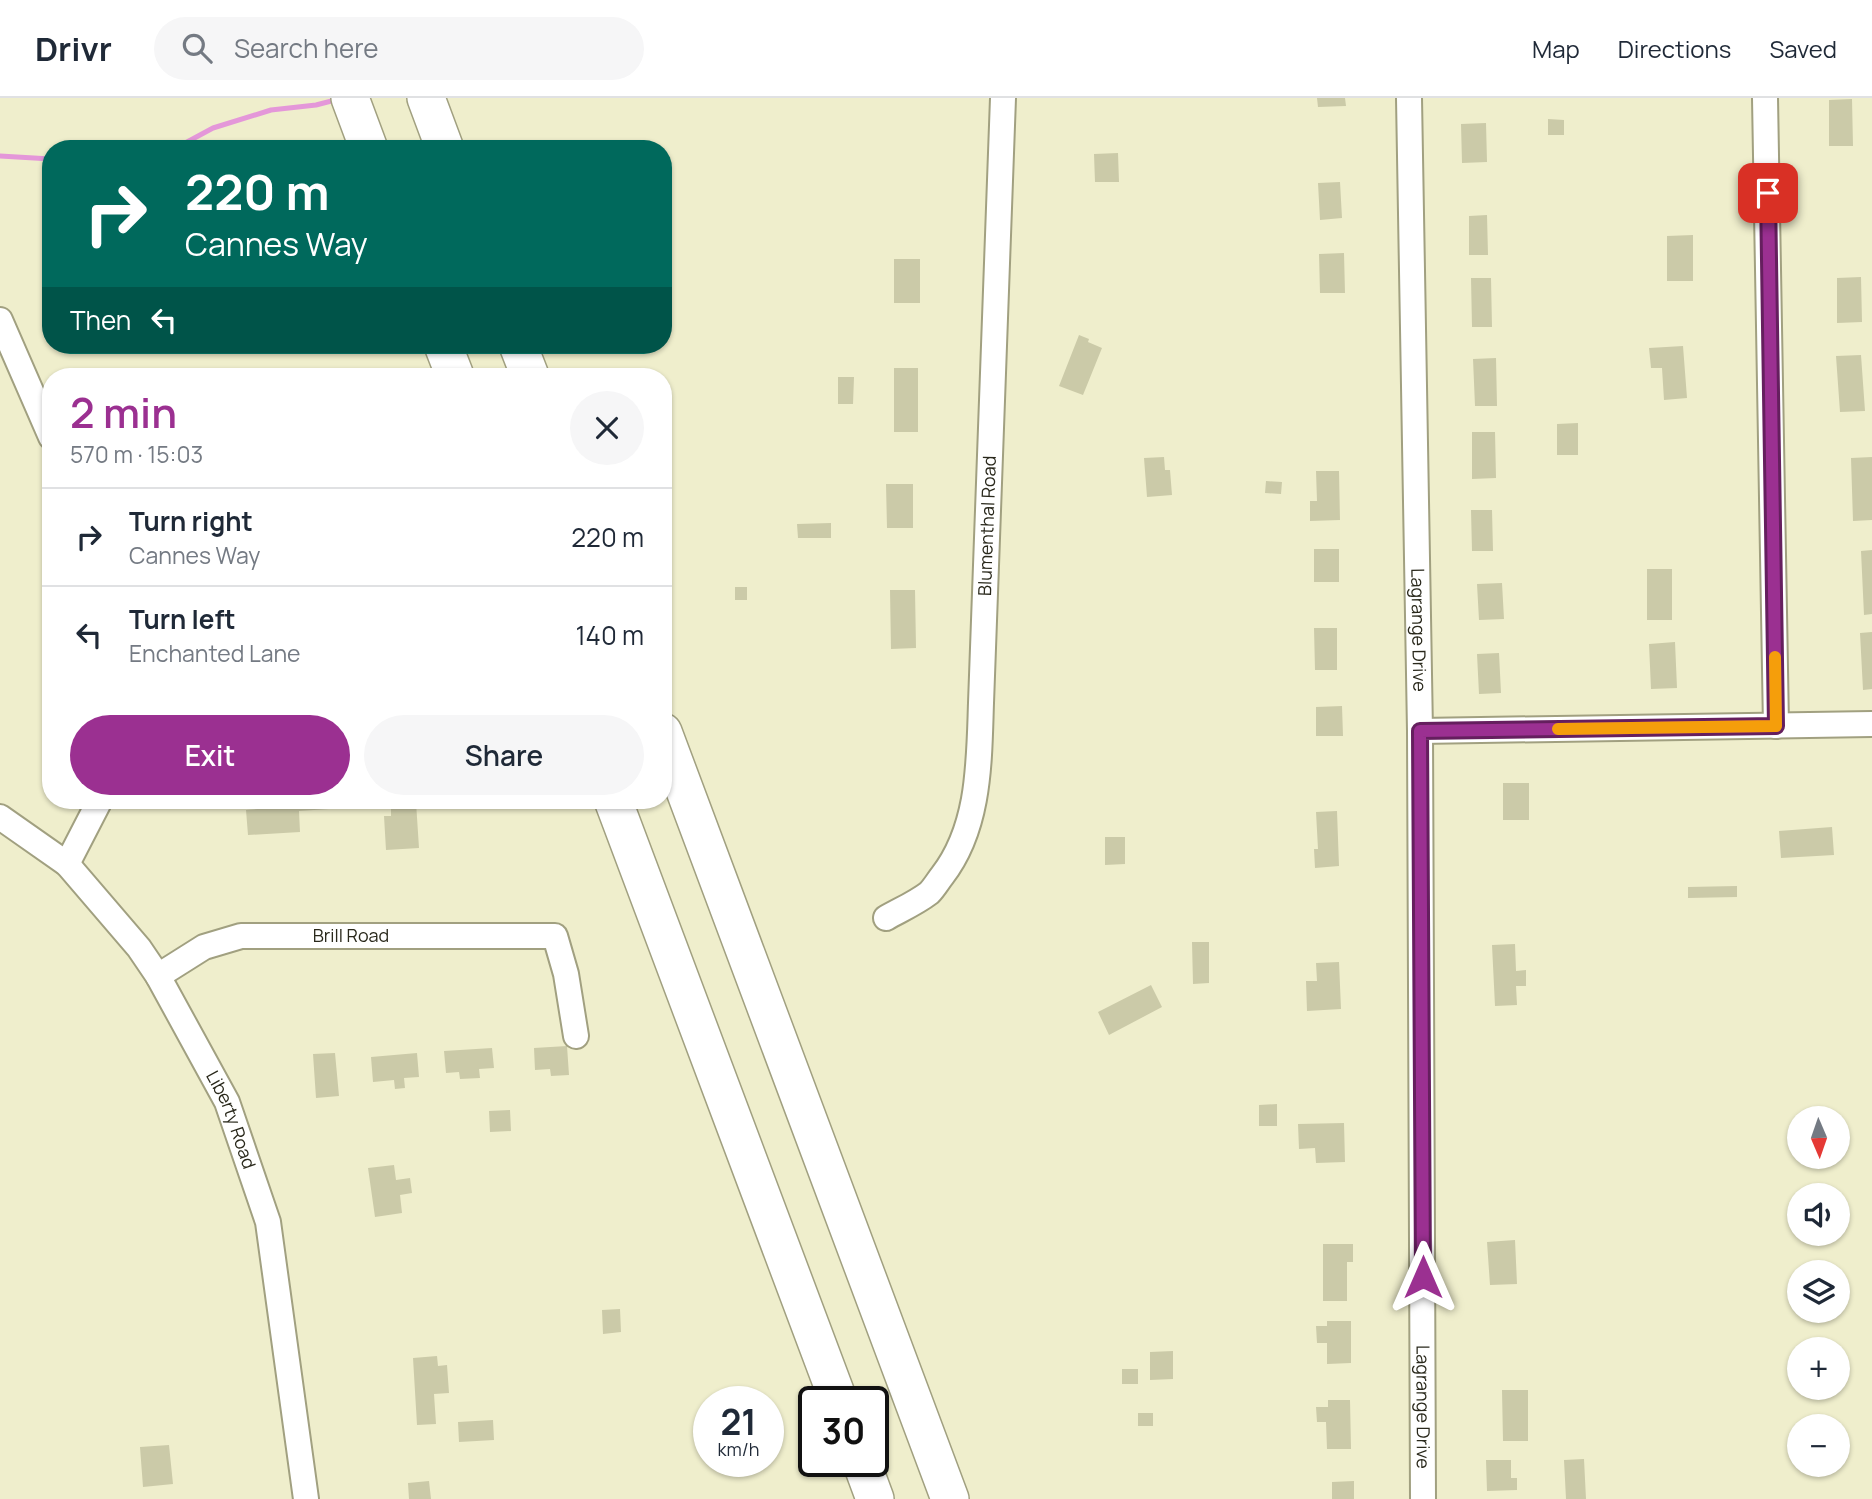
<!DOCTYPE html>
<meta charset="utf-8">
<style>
:root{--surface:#fff;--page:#f6f6f7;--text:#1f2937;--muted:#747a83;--line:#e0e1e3;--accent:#9b3091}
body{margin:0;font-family:Manrope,sans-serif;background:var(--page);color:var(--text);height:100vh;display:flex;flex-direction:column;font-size:26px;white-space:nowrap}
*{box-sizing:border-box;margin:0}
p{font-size:23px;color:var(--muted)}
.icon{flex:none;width:38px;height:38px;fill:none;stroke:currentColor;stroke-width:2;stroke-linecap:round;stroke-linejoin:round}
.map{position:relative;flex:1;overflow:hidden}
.drawer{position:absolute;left:42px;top:270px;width:630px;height:441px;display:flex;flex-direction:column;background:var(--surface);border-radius:28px;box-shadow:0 2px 5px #0004}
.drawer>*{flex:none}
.top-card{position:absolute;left:42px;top:42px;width:630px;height:214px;border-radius:28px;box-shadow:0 2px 5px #0004;background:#00695c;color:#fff;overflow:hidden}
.needle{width:46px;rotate:178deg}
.tools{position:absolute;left:1787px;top:1008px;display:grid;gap:14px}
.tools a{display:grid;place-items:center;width:63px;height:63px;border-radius:50%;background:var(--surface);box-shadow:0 2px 5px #0004;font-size:35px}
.speed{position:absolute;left:693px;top:1288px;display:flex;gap:14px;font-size:35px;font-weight:700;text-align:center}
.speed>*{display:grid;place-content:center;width:91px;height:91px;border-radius:50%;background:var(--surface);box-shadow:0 2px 5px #0004;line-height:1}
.speed small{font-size:18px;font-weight:400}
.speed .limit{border:4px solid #111;border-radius:10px;background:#fff;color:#111}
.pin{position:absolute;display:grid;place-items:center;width:60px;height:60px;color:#fff;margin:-30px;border-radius:14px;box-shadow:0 4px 10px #0006}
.me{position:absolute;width:77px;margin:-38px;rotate:0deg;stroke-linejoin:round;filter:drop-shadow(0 0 5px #0008)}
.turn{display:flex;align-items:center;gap:24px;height:147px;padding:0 28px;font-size:32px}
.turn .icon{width:91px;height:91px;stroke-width:2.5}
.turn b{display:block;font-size:49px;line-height:60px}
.then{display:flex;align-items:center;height:66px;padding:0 28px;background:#0003;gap:14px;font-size:26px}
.round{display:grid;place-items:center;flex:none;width:74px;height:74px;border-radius:37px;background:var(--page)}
.head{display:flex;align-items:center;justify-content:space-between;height:119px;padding:0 28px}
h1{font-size:42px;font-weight:600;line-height:52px;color:var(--accent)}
.button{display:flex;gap:14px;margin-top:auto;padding:14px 28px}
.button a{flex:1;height:80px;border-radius:42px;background:var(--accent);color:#fff;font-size:28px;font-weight:600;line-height:80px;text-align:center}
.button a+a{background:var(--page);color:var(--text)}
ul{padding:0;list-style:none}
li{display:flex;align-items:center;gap:21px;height:98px;padding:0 28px;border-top:2px solid var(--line)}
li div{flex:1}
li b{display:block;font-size:26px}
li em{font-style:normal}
header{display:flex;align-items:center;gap:42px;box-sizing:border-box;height:98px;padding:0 35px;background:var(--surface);border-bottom:2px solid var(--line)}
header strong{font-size:33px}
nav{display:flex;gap:38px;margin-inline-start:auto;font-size:24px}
.search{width:490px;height:63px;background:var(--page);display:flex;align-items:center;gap:18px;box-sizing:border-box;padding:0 24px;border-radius:38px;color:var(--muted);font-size:26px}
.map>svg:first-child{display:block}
</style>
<header>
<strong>Drivr</strong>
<div class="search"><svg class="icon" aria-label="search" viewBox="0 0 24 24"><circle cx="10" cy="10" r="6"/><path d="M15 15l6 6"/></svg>Search here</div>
<nav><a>Map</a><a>Directions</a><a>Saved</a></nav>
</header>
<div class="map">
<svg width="1872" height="1401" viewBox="0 0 1872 1401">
<rect width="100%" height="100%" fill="#efeecc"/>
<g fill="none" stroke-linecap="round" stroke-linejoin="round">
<path stroke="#e497d9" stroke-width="5" d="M174,51l39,-21 58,-18 45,-5 23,-6
M0,58l51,3"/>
</g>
<path fill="#cbcaa8" d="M1317,0h28l1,8 -28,1z
M1852,1l1,47h-24v-46z
M1548,21l16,1v15h-16z
M1486,25l1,39 -25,1 -1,-39z
M1118,55l1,29h-24l-1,-28z
M1340,84l2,36 -22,2 -2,-37z
M1487,117l1,40h-19v-39z
M1693,137v46h-26v-45z
M1344,155l1,40h-25l-1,-39z
M894,161h26v44h-26z
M1861,179l1,45 -25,1v-45z
M1471,180h20l1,49h-20z
M1079,237l10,4 -1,3 14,6 -19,47 -24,-9z
M1683,248l4,52 -23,2 -2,-32h-11l-2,-20z
M1861,257l4,56 -25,1 -4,-56z
M1496,260l1,48h-22l-2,-47z
M894,270h24v64h-24z
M838,279h16l-1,27h-15z
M1578,325v32h-21v-31z
M1472,334h23l1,46 -24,1z
M1164,359l1,13h5l2,25 -25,2 -3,-39z
M1872,359v63l-19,1 -2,-63z
M1316,373h23l1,49 -30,1v-20h7z
M1266,383l16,1 -1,12 -16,-1z
M886,386h27v44h-26z
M1471,412h21l1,41h-21z
M831,425v15h-33l-1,-14z
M1314,451h25v33h-25z
M1872,452v64l-8,1 -3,-64z
M1647,471h25v51h-25z
M1502,485l2,36 -25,1 -2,-36z
M735,489h12v13h-12z
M890,492h25l1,58 -25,1z
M1314,530h23v42h-22z
M1872,534v57l-9,1 -3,-57z
M1675,544l2,46 -26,1 -2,-45z
M1499,555l2,40 -22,1 -2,-40z
M1342,608l1,30h-27v-29z
M1503,685h26v37h-26z
M257,702h72v9l-30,2 1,21 -52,3 -2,-25 12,-1z
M416,704l3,46 -33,2 -2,-34h7v-12z
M1337,713l2,55 -24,2 -1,-19h4l-2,-37z
M1832,729l2,28 -53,3 -2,-27z
M1105,739h20v27l-20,1z
M1737,788v11l-49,1v-11z
M1192,844h17v41l-16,1z
M1515,846l1,27 10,-1v16h-10l1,19 -22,1 -3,-61z
M1339,864l2,47 -34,2 -1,-30h11l-1,-18z
M1151,887l11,22 -53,28 -11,-23z
M567,948l2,29 -18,1 -1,-7 -15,1 -1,-22z
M492,950l2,20 -15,1 1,9 -20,1 -1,-7 -13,1 -2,-22z
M335,955l4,43 -23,2 -3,-44z
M417,955l2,24 -15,1 1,10 -10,1 -1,-9 -21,2 -2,-25z
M1277,1006v22h-18v-21z
M510,1012l1,21 -21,1 -1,-21z
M1344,1025l1,39 -29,1 -1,-15 -16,1 -1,-25z
M394,1067l2,15 14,-2 2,15 -12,2 2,18 -27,4 -7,-49z
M1515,1142l2,44 -27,1 -3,-43z
M1323,1146h30v18h-6v39h-24z
M620,1211l1,23 -18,2 -1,-24z
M1327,1223h24v42l-24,1v-21h-10l-1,-17h11z
M1173,1253v28l-23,1v-28z
M437,1258l1,10 9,-1 2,28 -15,1 2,30 -19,1 -4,-67z
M1122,1271h16v15h-16z
M1502,1292h26v51h-25z
M1328,1302h22l1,49h-24l-1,-27h-9l-1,-15h12z
M1138,1315h15v13h-15z
M493,1322l1,20 -35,2 -1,-20z
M169,1347l4,39 -30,3 -3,-40z
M1584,1361l2,40h-20l-2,-39z
M1486,1362h25v18h6v12l-30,1z
M429,1383l2,18h-22l-1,-16z
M1354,1383v18h-22v-17z"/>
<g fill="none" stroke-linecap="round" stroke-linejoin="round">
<g stroke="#a1a080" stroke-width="28">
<g id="minor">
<path id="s1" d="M1409,0l11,633 3,768"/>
<path d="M1765,0l11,628"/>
<path d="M0,222l51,117"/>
<path d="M1420,633l452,-7"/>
<path id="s2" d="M0,719l67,47 72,84 19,28 69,126 41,120 38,277"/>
<path d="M67,766l33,-64"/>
<path id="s3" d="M886,820c14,-8 30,-15 43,-25 5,-5 9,-12 13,-17 38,-49 37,-114 39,-173l22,-605"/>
<path id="s4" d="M158,878l46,-29 37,-11h314l11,38 10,62"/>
</g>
</g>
<g stroke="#a1a080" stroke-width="40">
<path id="highway" d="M350,0l19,51
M426,0l19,51
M443,247l12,31
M518,247l12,31
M663,634l287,767
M613,702l226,602
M861,1363l14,38"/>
</g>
<use href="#minor" stroke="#fff" stroke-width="24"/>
<use href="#highway" stroke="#fff" stroke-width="37"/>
</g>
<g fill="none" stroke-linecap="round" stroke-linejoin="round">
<g stroke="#651f5e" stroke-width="18">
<path id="route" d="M1423,1179l-3,-546 356,-5 -8,-533"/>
</g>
<use href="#route" stroke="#9b3091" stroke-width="12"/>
<path stroke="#f59e0b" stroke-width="12" d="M1558,631l218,-3 -1,-69"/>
</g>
<g text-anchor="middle" stroke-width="5" stroke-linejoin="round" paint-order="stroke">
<g font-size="18" fill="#29281b" stroke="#fff">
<text dy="6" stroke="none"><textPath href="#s3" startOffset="429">Blumenthal Road</textPath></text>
<text dy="6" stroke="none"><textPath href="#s1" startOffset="532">Lagrange Drive</textPath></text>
<text dy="6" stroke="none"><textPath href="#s4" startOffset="203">Brill Road</textPath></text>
<text dy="6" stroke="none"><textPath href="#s2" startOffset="388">Liberty Road</textPath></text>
<text dy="6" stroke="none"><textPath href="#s1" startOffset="1309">Lagrange Drive</textPath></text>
</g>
</g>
</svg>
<div class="tools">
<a><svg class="needle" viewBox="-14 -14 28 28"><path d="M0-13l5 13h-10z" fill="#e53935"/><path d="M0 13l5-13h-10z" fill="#747a83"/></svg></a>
<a><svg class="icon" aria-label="sound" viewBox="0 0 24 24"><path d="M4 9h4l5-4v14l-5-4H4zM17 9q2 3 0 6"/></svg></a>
<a><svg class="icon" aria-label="layers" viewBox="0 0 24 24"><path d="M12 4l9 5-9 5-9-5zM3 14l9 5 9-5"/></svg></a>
<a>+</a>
<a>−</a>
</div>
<div class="speed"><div>21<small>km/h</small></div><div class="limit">30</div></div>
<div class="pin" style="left:1768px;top:95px;background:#d93025"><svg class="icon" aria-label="arrive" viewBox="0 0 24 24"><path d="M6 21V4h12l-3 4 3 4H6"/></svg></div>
<svg class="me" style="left:1423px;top:1179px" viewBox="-20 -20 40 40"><path d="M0-17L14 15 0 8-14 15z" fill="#9b3091" stroke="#fff" stroke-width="4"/></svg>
<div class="top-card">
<div class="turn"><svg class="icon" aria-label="right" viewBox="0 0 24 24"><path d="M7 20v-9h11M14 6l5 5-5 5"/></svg><div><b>220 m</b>Cannes Way</div></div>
<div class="then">Then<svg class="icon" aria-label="left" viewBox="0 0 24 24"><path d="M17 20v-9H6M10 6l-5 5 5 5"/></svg></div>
</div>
<section class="drawer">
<div class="head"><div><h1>2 min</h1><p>570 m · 15:03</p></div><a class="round"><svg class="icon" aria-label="close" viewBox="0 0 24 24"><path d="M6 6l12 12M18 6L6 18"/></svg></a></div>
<ul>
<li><svg class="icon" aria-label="right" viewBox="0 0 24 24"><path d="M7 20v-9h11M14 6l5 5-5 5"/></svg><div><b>Turn right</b><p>Cannes Way</p></div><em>220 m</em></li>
<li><svg class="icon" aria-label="left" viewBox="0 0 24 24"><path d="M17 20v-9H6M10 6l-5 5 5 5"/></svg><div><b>Turn left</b><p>Enchanted Lane</p></div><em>140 m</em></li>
</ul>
<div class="button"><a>Exit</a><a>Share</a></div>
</section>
</div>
